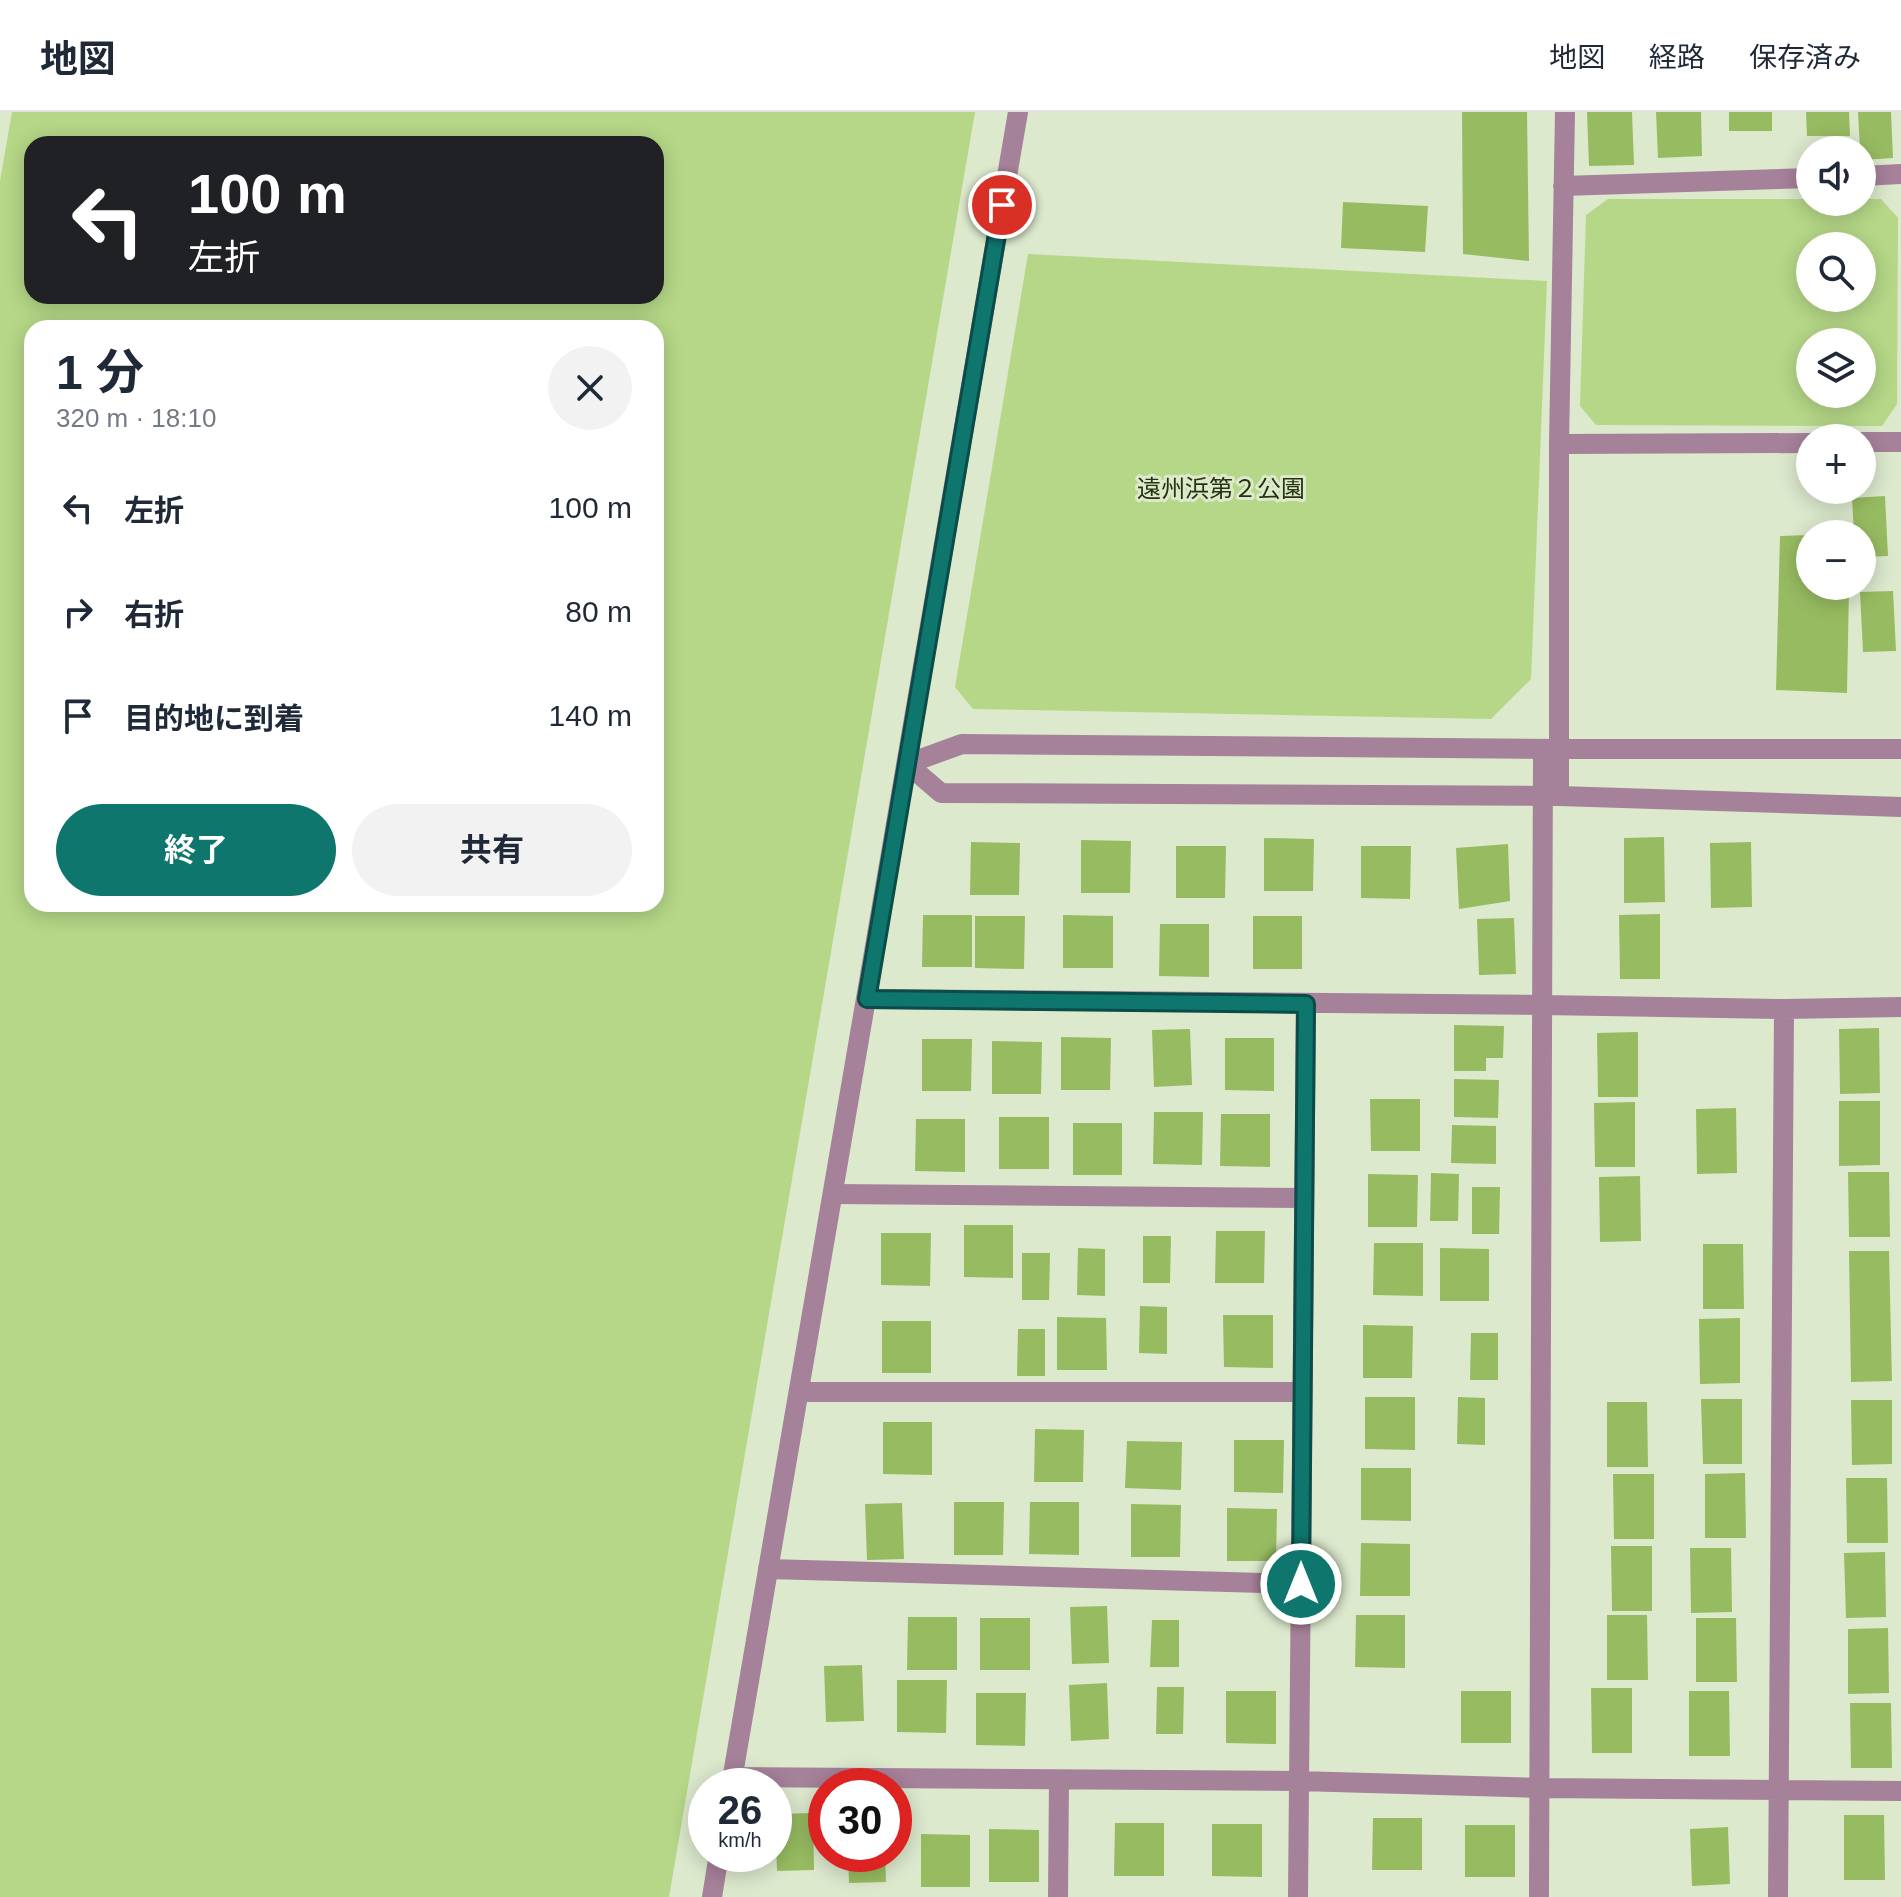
<!DOCTYPE html>
<html lang="ja">
<meta charset="utf-8">
<style>
:root{--surface:#fff;--page:#f2f2f3;--text:#1f2937;--muted:#747a83;--line:#e0e1e3;--accent:#0f766e}
body{margin:0;font-family:Helvetica,"Noto Sans JP",sans-serif;background:var(--page);color:var(--text);height:100vh;display:flex;flex-direction:column;font-size:30px;white-space:nowrap}
*{box-sizing:border-box;margin:0}
p{font-size:26px;color:var(--muted)}
.icon{flex:none;width:44px;height:44px;fill:none;stroke:currentColor;stroke-width:2;stroke-linecap:round;stroke-linejoin:round}
.map{position:relative;flex:1;overflow:hidden}
.sheet{position:absolute;left:24px;top:208px;width:640px;height:592px;display:flex;flex-direction:column;background:var(--surface);border-radius:24px;box-shadow:0 4px 20px #0003}
.sheet>*{flex:none}
.hud{position:absolute;left:24px;top:24px;width:640px;height:168px;border-radius:24px;box-shadow:0 4px 20px #0003;background:#202124;color:#fff;overflow:hidden}
.controls{position:absolute;left:1796px;top:24px;display:grid;gap:16px}
.controls a{display:grid;place-items:center;width:80px;height:80px;border-radius:50%;background:var(--surface);box-shadow:0 4px 20px #0003;font-size:40px}
.speed{position:absolute;left:688px;top:1656px;display:flex;gap:16px;font-size:40px;font-weight:700;text-align:center}
.speed>*{display:grid;place-content:center;width:104px;height:104px;border-radius:50%;background:var(--surface);box-shadow:0 4px 20px #0003;line-height:1}
.speed small{font-size:20px;font-weight:400}
.speed .limit{border:12px solid #d22;background:#fff;color:#111}
.pin{position:absolute;display:grid;place-items:center;width:68px;height:68px;color:#fff;margin:-34px;border:4px solid #fff;border-radius:50%;box-shadow:0 2px 8px #0007}
.me{position:absolute;width:88px;margin:-44px;rotate:0deg;stroke-linejoin:round;filter:drop-shadow(0 0 6px #0008)}
.turn{display:flex;align-items:center;gap:28px;height:168px;padding:0 32px;font-size:36px}
.turn .icon{width:104px;height:104px;stroke-width:2.5}
.turn b{display:block;font-size:56px;line-height:68px}
.round{display:grid;place-items:center;flex:none;width:84px;height:84px;border-radius:42px;background:var(--page)}
.head{display:flex;align-items:center;justify-content:space-between;height:136px;padding:0 32px}
h1{font-size:48px;font-weight:700;line-height:60px}
.button{display:flex;gap:16px;margin-top:auto;padding:16px 32px}
.button a{flex:1;height:92px;border-radius:48px;background:var(--accent);color:#fff;font-size:32px;font-weight:700;line-height:92px;text-align:center}
.button a+a{background:var(--page);color:var(--text)}
ul{padding:0;list-style:none}
li{display:flex;align-items:center;gap:24px;height:104px;padding:0 32px}
li div{flex:1}
li b{display:block;font-size:30px}
li em{font-style:normal}
header{display:flex;align-items:center;gap:48px;box-sizing:border-box;height:112px;padding:0 40px;background:var(--surface);border-bottom:2px solid var(--line)}
header strong{font-size:38px}
nav{display:flex;gap:44px;margin-inline-start:auto;font-size:28px}
.map>svg:first-child{display:block}
</style>
<header>
<strong>地図</strong>
<nav><a>地図</a><a>経路</a><a>保存済み</a></nav>
</header>
<div class="map">
<svg width="1901" height="1785" viewBox="0 0 1901 1785">
<rect width="100%" height="100%" fill="#dce9cd"/>
<path fill="#b5d787" fill-rule="evenodd" d="M12,0h963l-306,1785h-669v-1716zM32,32h624v152h-624zM32,216h624v576h-624z
M1608,87h202v3h52v-3h19l17,19 -1,186 -15,22 -286,-1 -16,-19 6,-191zM1810,134h52v52h-52zM1810,230h52v52h-52z
M1028,142l519,27 -16,398 -40,40 -518,-10 -18,-22z"/>
<path fill="#97bb61" d="M1462,0h65l2,149 -66,-7z
M1587,0h45l2,53 -45,1z
M1656,0h45l1,44 -44,2z
M1729,0h43v19h-43z
M1806,0h43l1,24h-43z
M1858,0h33l2,46 -31,2v-10h-2z
M1343,90l85,4 -3,46 -84,-4z
M1885,384l3,60 -26,1v-23h-8l-2,-36z
M1810,423v51h8v2h31l-2,105 -71,-3 4,-154z
M1893,479l3,60 -33,1 -3,-60z
M1664,725l1,65 -41,1v-65z
M1264,726l50,1 -1,52h-49z
M1081,728l50,1 -1,52h-49z
M971,730l49,1 -1,52h-49z
M1751,730l1,65 -41,1 -1,-65z
M1508,732l2,57 -51,8 -3,-61z
M1176,734h50l-1,52h-49z
M1361,734h50l-1,53 -49,-1z
M1660,802v65h-40l-1,-64z
M923,803h49v52h-50z
M1063,803l50,1v52h-50z
M975,804h50l-1,53 -49,-1z
M1253,804h49v53h-49z
M1514,806l2,56 -37,1 -2,-56z
M1160,812h49v53l-50,-1z
M1454,913l50,1 -1,32h-17v13h-32z
M1879,916l1,65 -40,1 -1,-65z
M1190,917l2,56 -38,2 -2,-57z
M1638,920v65h-40l-1,-64z
M1061,925l50,1 -1,52h-49z
M1225,926h49v53l-49,-1z
M922,927h50l-1,52h-49z
M992,929l50,1 -1,52h-49z
M1454,967l45,1 -1,38 -44,-1z
M1370,987h50v52h-49z
M1839,989h41v64l-41,1z
M1635,990v65h-40l-1,-64z
M1736,996l1,65 -40,1 -1,-65z
M1154,1000h49l-1,53 -49,-1z
M1221,1002h49v53l-50,-1z
M999,1005h50v52h-50z
M916,1007h49v53l-50,-1z
M1073,1011h49v52h-49z
M1452,1013l44,1v38l-45,-1z
M1848,1060h41l1,65h-41z
M1431,1061l28,1 -1,47h-28z
M1368,1062l50,1 -1,52h-49z
M1640,1064l1,65 -41,1 -1,-65z
M1472,1075h28l-1,47h-27z
M964,1113h49v53l-49,-1z
M1216,1119h49l-1,52h-49z
M881,1121h50l-1,53 -49,-1z
M1143,1124h28l-1,47h-27z
M1374,1131h49v53l-50,-1z
M1703,1132h40l1,65h-41z
M1078,1136l27,1v47l-28,-1z
M1440,1136l49,1v52h-49z
M1849,1139h40l3,130 -41,1z
M1022,1141h28l-1,47h-27z
M1140,1194l27,1v47l-28,-1z
M1223,1203h50v53l-49,-1z
M1057,1205l49,1 1,52h-50z
M1740,1206v65l-40,1 -1,-65z
M882,1209h49v52h-49z
M1363,1213l50,1 -1,52h-49z
M1018,1217h27v47h-28z
M1471,1221h27v47h-28z
M1365,1285h50v53l-50,-1z
M1458,1285l27,1v47l-28,-1z
M1701,1287h41v65h-39z
M1851,1288h41v64l-40,1z
M1607,1290h40l1,65h-41z
M883,1310h49v53l-49,-1z
M1035,1317l49,1 -1,52h-49z
M1234,1328h50l-1,53 -49,-1z
M1127,1329l55,1 -1,48 -56,-2z
M1361,1356h50v53l-50,-1z
M1745,1361l1,65h-41v-64z
M1613,1362h41v65h-40z
M1846,1366h41l1,65h-41z
M954,1390h50l-1,53h-49z
M1030,1390h49v53l-50,-1z
M902,1391l2,56 -37,1 -2,-56z
M1131,1392l50,1 -1,52h-49z
M1227,1396l50,1 -1,52h-49z
M1361,1431l49,1v52h-50z
M1611,1434h41v65h-40z
M1690,1436h41l1,64 -41,1z
M1885,1440l1,65 -40,1 -2,-65z
M1107,1494l2,57 -37,1 -2,-57z
M1356,1503h49v53l-50,-1z
M1607,1503h40l1,65h-41z
M908,1505h49v53h-50z
M980,1506h50v52h-50z
M1696,1506h40l1,64h-41z
M1152,1508h27v47h-29z
M1888,1516l1,65 -41,1v-65z
M862,1553l2,56 -38,1 -2,-56z
M897,1568h50l-1,53 -49,-1z
M1107,1571l2,56 -38,2 -2,-56z
M1157,1575h27l-1,47h-27z
M1591,1576h41v65h-40z
M1226,1579h50v53l-50,-1z
M1461,1579h50v52h-50z
M1689,1579h40l1,65h-41z
M976,1581h50l-1,53 -49,-1z
M1850,1591h41l1,65h-41z
M813,1701l1,57 -37,1 -2,-57z
M1844,1703h40l1,65h-41z
M1373,1706h49v52h-50z
M1115,1711h49v53h-50z
M1212,1712h50v53l-50,-1z
M1465,1713h50v52h-50z
M1728,1715l2,57 -38,2 -2,-57z
M989,1717l50,1v52h-50z
M921,1722l49,1v52h-49z
M848,1742h37l1,28 -37,1z"/>
<g fill="none" stroke-linecap="round" stroke-linejoin="round">
<path stroke="#a5819a" stroke-width="20" d="M1862,64l39,-2
M1563,74l247,-8
M1862,330h39
M1559,332l251,-1
M1559,684v-352l6,-332
M867,887l675,6 242,4 117,-2
M833,1082l471,4
M799,1280h503
M768,1457l533,15
M733,1665l566,4 242,7 360,3
M1058,1785l1,-117
M1298,1785l8,-893
M1539,1785l4,-1148
M1778,1785l6,-888"/>
<path stroke="#a5819a" stroke-width="20" d="M1901,637h-343l-596,-5 -55,20 34,29 618,3 342,11
M731,1674l287,-1674
M712,1785l7,-43"/>
</g>
<g fill="none" stroke-linecap="round" stroke-linejoin="round">
<g stroke="#0a4d48" stroke-width="20">
<path id="route" d="M1002,93l-135,794 439,5 -5,580"/>
</g>
<use href="#route" stroke="#0f766e" stroke-width="14"/>
</g>
<g text-anchor="middle" stroke-width="6" stroke-linejoin="round" paint-order="stroke">
<g font-size="24" fill="#26340f" stroke="#dce9cd">
<text x="1221" y="385">遠州浜第２公園</text>
</g>
</g>
</svg>
<div class="controls">
<a><svg class="icon" aria-label="sound" viewBox="0 0 24 24"><path d="M4 9h4l5-4v14l-5-4H4zM17 9q2 3 0 6"/></svg></a>
<a><svg class="icon" aria-label="search" viewBox="0 0 24 24"><circle cx="10" cy="10" r="6"/><path d="M15 15l6 6"/></svg></a>
<a><svg class="icon" aria-label="layers" viewBox="0 0 24 24"><path d="M12 4l9 5-9 5-9-5zM3 14l9 5 9-5"/></svg></a>
<a>+</a>
<a>−</a>
</div>
<div class="speed"><div>26<small>km/h</small></div><div class="limit">30</div></div>
<div class="pin" style="left:1002px;top:93px;background:#d93025"><svg class="icon" aria-label="arrive" viewBox="0 0 24 24"><path d="M6 21V4h12l-3 4 3 4H6"/></svg></div>
<svg class="me" style="left:1301px;top:1472px" viewBox="-20 -20 40 40"><circle r="17" fill="#0f766e" stroke="#fff" stroke-width="3"/><path d="M0-11L8 9 0 5-8 9z" fill="#fff"/></svg>
<div class="hud">
<div class="turn"><svg class="icon" aria-label="left" viewBox="0 0 24 24"><path d="M17 20v-9H6M10 6l-5 5 5 5"/></svg><div><b>100 m</b>左折</div></div>
</div>
<section class="sheet">
<div class="head"><div><h1>1 分</h1><p>320 m · 18:10</p></div><a class="round"><svg class="icon" aria-label="close" viewBox="0 0 24 24"><path d="M6 6l12 12M18 6L6 18"/></svg></a></div>
<ul>
<li><svg class="icon" aria-label="left" viewBox="0 0 24 24"><path d="M17 20v-9H6M10 6l-5 5 5 5"/></svg><div><b>左折</b></div><em>100 m</em></li>
<li><svg class="icon" aria-label="right" viewBox="0 0 24 24"><path d="M7 20v-9h11M14 6l5 5-5 5"/></svg><div><b>右折</b></div><em>80 m</em></li>
<li><svg class="icon" aria-label="arrive" viewBox="0 0 24 24"><path d="M6 21V4h12l-3 4 3 4H6"/></svg><div><b>目的地に到着</b></div><em>140 m</em></li>
</ul>
<div class="button"><a>終了</a><a>共有</a></div>
</section>
</div>
